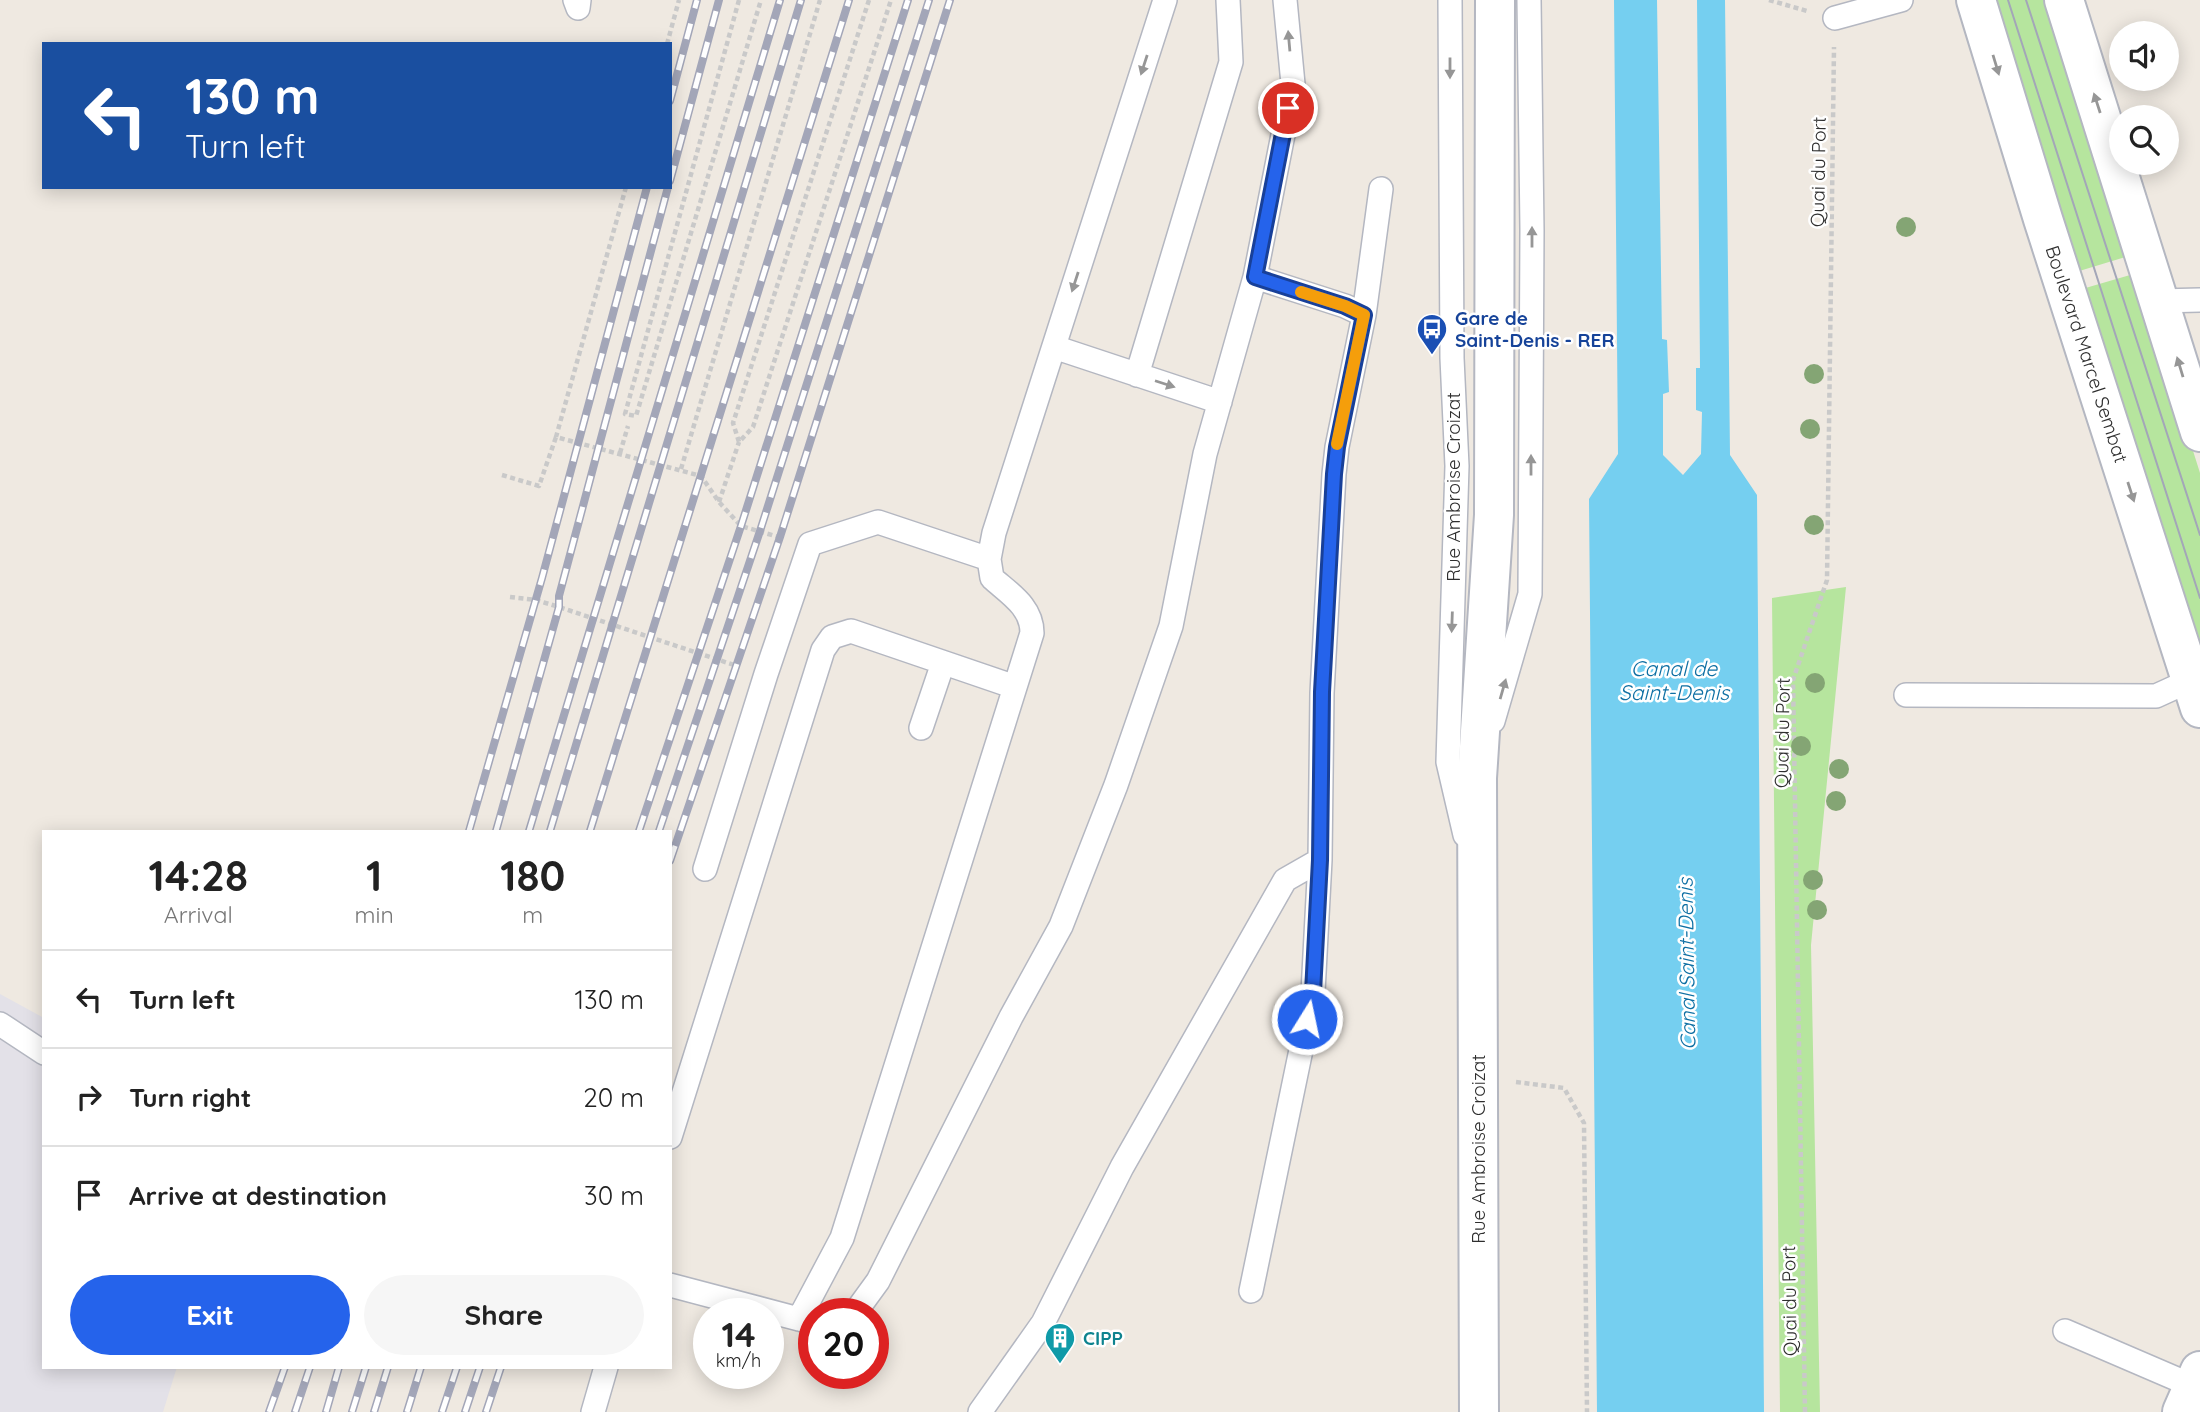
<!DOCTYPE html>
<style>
:root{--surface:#fff;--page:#f6f6f6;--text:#222;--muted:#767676;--line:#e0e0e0;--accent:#2563eb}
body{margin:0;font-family:Quicksand,sans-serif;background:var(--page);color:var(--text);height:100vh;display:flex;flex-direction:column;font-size:26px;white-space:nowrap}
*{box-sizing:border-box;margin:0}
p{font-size:23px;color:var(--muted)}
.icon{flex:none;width:38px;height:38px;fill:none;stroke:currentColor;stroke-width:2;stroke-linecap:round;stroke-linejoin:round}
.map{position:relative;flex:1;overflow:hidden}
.drawer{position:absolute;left:42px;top:830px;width:630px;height:539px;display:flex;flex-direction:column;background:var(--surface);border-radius:0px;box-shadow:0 4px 18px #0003}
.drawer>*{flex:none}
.banner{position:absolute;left:42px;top:42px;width:630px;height:147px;border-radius:0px;box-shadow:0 4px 18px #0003;background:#1a4fa0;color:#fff;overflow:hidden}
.controls{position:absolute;left:2109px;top:21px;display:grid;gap:14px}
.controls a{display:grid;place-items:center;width:70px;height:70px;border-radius:50%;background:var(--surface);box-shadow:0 4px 18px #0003;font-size:35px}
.speed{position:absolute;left:693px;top:1298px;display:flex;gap:14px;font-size:35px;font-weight:700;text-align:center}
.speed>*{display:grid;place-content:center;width:91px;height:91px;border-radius:50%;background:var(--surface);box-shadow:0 4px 18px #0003;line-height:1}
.speed small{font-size:18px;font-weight:400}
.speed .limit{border:10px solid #d22;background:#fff;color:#111}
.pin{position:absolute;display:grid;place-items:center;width:60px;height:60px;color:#fff;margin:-30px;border:4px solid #fff;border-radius:50%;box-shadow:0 2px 7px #0007}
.me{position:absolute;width:77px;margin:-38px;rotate:10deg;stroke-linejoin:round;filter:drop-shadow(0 0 5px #0008)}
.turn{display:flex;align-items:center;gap:24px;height:147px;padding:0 28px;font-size:32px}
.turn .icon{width:91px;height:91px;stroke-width:2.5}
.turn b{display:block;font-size:49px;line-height:60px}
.eta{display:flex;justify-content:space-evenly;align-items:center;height:119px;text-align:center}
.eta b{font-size:42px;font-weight:700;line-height:49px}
.button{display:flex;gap:14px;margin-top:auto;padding:14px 28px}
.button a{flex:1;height:80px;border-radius:42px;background:var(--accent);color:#fff;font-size:28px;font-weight:700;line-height:80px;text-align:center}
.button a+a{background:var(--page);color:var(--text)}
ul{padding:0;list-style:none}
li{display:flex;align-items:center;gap:21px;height:98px;padding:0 28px;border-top:2px solid var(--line)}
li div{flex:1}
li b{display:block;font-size:26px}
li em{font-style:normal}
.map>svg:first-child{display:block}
</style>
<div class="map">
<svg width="2200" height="1412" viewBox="0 0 2200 1412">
<rect width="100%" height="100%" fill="#efe9e1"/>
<path fill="#e3e1e8" d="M0,994l44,24v349h133l-14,45h-163z"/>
<path fill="#b6e59e" d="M1993,0h58l81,255 -56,17z
M2137,273l63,200v190l-118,-374z
M1846,587l-35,358 9,467h-40l-8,-814z"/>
<path fill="#75cff0" d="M1614,0h43l5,339 5,1 2,52 -6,2v61l20,20 18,-21 1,-42 -6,-2v-42h4l-3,-368h28l5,455 27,40 7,917h-167l-8,-913 29,-45z"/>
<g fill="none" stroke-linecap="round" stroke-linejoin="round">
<g stroke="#b4b7c1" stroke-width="26">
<path id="lane" d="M575,0l3,8 1,-8
M1450,0l2,358 5,108 -9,296 17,73
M1835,18l66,-18
M1255,277l38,-193 -8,-84
M2159,301l41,-1
M1054,347l166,55
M1137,375l94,-313 -3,-62
M1906,695l250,1 35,-16
M1493,721l37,-127 2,-364 -3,-230
M921,728l22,-65
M705,869l61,-195 44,-130 68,-22 111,37
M0,1024l44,29
M670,1137l153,-487 9,-13 19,-6 164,56
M670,1285l144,38
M1251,1291l62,-299 7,-132 2,-167 12,-219 3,-27 27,-132 17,-126
M854,1314l24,-33 133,-264 50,-91 55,-141 55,-159 34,-172 50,-177 90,29 19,9
M799,1319l43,-81 190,-605c0,-26 -22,-39 -40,-55l-3,-19 5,-26 171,-533
M2065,1331l128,55
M593,1412l13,-45
M980,1412l63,-89 79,-156 163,-287 35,-20"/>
</g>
<g stroke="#b4b7c1" stroke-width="42">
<path id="street" d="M1976,0l67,219 157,489
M2064,0l136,432
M2182,1412l18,-41"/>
</g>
<g stroke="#b4b7c1" stroke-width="42">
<path id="secondary" d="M1479,1412l-2,-634 17,-263 1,-515"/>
</g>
<path stroke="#c9c9c9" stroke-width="4.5" stroke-dasharray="5 3.5" stroke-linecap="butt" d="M739,0l-114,414 11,2 125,-416
M869,0l-136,423 6,19 14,-15 138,-427
M1769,0l38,11
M667,44l12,-44
M626,187l-70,250 145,39 18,26 22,24 41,12
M620,453l8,-27
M681,469l139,-469
M502,475l37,11 17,-49
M719,502l20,-60
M510,597l26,3 23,7 178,59
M1516,1082l48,6 20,35 3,289
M1805,1412l-12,-732 34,-100 7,-533"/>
<use href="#lane" stroke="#fff" stroke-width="23"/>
<use href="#street" stroke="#fff" stroke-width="38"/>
<use href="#secondary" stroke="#fff" stroke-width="38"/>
<path stroke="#a3a6b8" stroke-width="2" d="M2008,0l192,598
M2026,0l174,535"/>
<g stroke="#a3a6b8" stroke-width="8">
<path id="rail" d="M670,101l27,-101
M670,181l49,-181
M469,831l73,-253 105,-391
M496,831l63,-224v-11l109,-409
M529,831l251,-831
M550,831l251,-831
M590,831l259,-831
M639,831l102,-305 167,-526
M659,831l101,-300 169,-531
M670,861l110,-324 170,-537
M269,1412l16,-45
M295,1412l15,-45
M326,1412l13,-45
M352,1412l14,-45
M374,1412l14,-45
M407,1412l14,-45
M442,1412l15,-45
M465,1412l15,-45
M486,1412l15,-45"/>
</g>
<use href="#rail" stroke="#fff" stroke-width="5" stroke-dasharray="16" stroke-linecap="butt"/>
</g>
<g fill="#84a574">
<circle cx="1906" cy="227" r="10"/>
<circle cx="1814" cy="374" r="10"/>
<circle cx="1810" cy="429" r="10"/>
<circle cx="1814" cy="525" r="10"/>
<circle cx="1815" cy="683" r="10"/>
<circle cx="1801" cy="746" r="10"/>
<circle cx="1839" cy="769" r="10"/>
<circle cx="1836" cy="801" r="10"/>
<circle cx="1813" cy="880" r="10"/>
<circle cx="1817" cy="910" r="10"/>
</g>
<defs><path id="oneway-solid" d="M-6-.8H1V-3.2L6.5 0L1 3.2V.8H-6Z" transform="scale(1.75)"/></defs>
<g fill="#969696">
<use href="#oneway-solid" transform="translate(1289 41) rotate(-95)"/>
<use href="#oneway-solid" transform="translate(1144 65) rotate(108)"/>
<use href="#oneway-solid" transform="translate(1996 65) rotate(73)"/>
<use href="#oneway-solid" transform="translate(1450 68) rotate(90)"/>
<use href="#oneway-solid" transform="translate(2097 103) rotate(-108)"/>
<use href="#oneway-solid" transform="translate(1532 237) rotate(-90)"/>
<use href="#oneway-solid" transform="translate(1075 282) rotate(108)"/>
<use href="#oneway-solid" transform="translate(2180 367) rotate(-107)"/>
<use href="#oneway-solid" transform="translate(1165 384) rotate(18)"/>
<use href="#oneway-solid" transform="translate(1531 465) rotate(-90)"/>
<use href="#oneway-solid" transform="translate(2131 492) rotate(72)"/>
<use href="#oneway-solid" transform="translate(1452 622) rotate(92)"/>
<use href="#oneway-solid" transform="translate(1503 689) rotate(-74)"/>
</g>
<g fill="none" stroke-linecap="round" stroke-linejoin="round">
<g stroke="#184099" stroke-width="18">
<path id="route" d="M1288,108l-33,169 90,29 19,9 -27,132 -3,27 -12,218 -2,168 -7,132 -6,27"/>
</g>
<use href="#route" stroke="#2563eb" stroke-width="12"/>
<path stroke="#f59e0b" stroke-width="12" d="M1301,292l44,14 19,9 -27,129"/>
</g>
<defs>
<g id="bus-pin" transform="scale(1.575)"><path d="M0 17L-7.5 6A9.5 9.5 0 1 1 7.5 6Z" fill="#1a4fb4" stroke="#fff"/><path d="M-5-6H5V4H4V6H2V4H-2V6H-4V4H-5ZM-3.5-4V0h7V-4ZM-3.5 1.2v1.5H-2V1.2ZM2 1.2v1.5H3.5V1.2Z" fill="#fff"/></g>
<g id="building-pin" transform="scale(1.575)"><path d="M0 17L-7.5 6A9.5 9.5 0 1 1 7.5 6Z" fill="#0f9aa8" stroke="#fff"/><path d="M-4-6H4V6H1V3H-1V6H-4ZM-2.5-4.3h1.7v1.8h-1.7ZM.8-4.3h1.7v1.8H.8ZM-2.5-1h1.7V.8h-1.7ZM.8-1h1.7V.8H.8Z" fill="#fff"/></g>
</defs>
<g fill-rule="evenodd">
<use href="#bus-pin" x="1432" y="329"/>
<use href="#building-pin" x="1060" y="1338"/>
</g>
<g text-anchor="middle" stroke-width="5" stroke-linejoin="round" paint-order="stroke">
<g font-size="19" fill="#2e2e2e" stroke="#fff">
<text transform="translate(1818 172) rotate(-89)" y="7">Quai du Port</text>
<text transform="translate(2087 354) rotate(72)" y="7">Boulevard Marcel Sembat</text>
<text transform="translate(1453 487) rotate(-90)" y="7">Rue Ambroise Croizat</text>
<text transform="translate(1782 733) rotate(-89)" y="7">Quai du Port</text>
<text transform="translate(1478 1149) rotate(-90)" y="7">Rue Ambroise Croizat</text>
<text transform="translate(1789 1301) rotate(-91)" y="7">Quai du Port</text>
</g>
<g font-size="19" font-weight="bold" fill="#164399" stroke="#fff" text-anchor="start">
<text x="1455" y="325">Gare de<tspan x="1455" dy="22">Saint-Denis - RER</tspan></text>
</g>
<g font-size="19" font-weight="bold" fill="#0d838f" stroke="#fff" text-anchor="start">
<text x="1083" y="1345">CIPP</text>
</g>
<g font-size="21" font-style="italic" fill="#0d6fa3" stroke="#fff">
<text x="1674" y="676">Canal de<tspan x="1674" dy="24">Saint-Denis</tspan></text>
<text transform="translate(1687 964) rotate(-91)" y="7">Canal Saint-Denis</text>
</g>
</g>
</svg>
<div class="controls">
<a><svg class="icon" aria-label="sound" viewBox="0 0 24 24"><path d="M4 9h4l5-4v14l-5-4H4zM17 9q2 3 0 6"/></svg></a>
<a><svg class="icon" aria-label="search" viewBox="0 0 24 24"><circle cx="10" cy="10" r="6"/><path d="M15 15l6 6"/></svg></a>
</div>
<div class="speed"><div>14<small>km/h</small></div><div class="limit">20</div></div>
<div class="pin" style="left:1288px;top:108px;background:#d93025"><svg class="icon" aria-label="arrive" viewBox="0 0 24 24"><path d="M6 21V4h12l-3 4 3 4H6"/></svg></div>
<svg class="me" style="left:1307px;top:1019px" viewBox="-20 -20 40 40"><circle r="17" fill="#2563eb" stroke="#fff" stroke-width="3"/><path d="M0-11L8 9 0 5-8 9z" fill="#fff"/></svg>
<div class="banner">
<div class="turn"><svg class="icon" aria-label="left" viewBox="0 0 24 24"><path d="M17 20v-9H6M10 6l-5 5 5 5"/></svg><div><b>130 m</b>Turn left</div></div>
</div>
<section class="drawer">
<div class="eta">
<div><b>14:28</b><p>Arrival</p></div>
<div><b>1</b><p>min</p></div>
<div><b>180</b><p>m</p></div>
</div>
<ul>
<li><svg class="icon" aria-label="left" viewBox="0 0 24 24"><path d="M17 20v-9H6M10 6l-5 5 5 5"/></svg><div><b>Turn left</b></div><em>130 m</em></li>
<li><svg class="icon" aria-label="right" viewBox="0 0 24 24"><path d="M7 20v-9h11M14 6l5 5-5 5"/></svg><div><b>Turn right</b></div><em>20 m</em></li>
<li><svg class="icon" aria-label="arrive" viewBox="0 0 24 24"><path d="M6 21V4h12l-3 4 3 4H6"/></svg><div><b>Arrive at destination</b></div><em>30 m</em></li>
</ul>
<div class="button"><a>Exit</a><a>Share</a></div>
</section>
</div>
